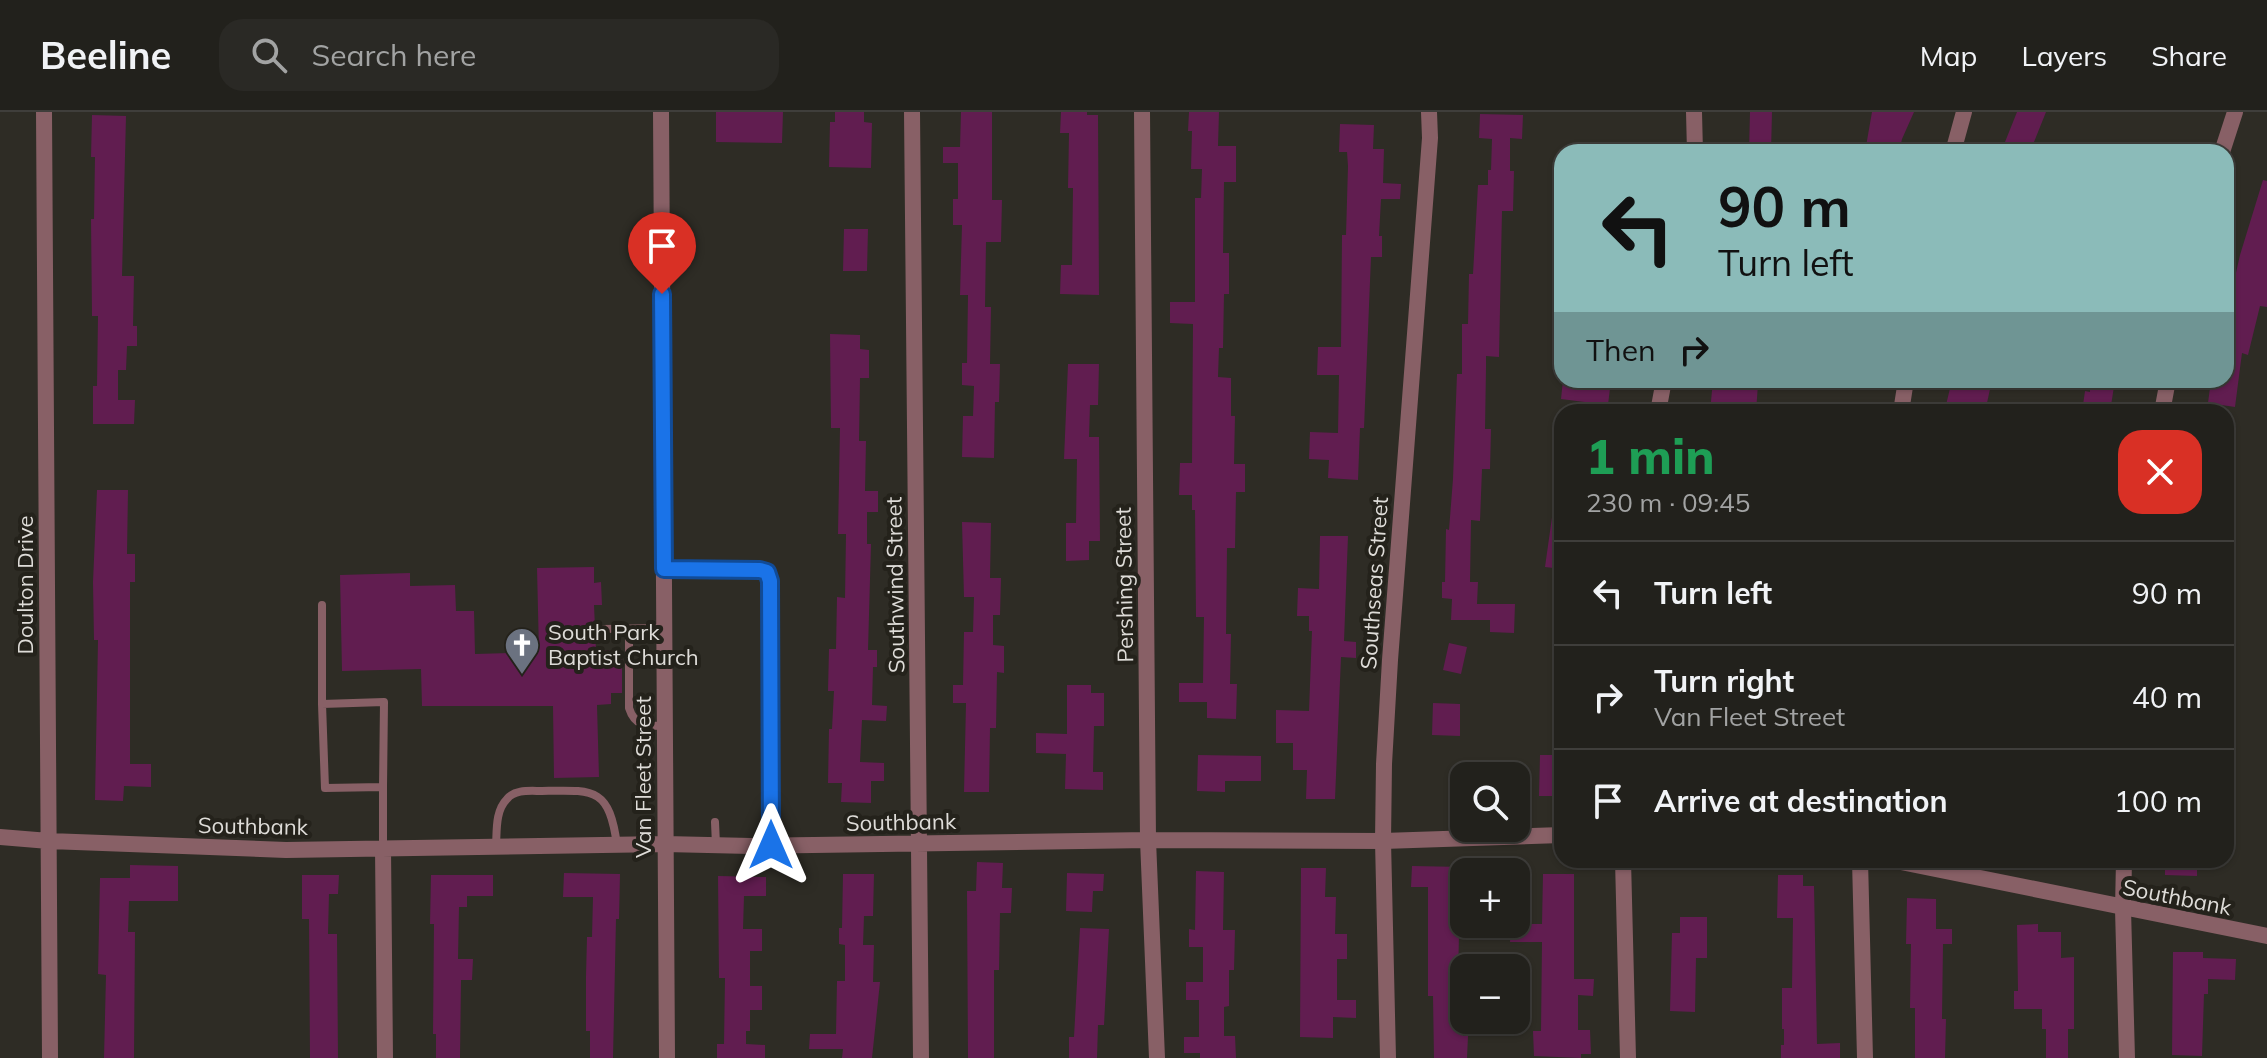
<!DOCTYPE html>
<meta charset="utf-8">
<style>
:root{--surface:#22211c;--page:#2a2925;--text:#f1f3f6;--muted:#a2a3a3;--line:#3f3e3b}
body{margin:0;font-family:Mulish,sans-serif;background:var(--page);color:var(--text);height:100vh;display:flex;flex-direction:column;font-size:30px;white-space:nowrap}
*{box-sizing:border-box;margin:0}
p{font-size:26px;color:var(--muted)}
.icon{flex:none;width:44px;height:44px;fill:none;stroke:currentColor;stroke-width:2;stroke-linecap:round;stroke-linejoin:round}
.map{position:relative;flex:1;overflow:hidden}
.sheet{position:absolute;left:1554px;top:292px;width:680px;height:464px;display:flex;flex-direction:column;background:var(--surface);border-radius:24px;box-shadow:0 2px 6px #0004,0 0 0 2px var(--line)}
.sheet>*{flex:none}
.top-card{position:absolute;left:1554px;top:32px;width:680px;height:244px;border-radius:24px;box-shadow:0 2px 6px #0004,0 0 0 2px var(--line);background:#8bbbb9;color:#111;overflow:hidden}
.tools{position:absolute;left:1450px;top:650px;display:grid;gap:16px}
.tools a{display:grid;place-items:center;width:80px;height:80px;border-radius:16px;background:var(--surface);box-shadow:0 2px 6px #0004,0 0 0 2px var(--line);font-size:40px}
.pin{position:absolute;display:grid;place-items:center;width:68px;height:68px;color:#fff;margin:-82px -34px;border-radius:50% 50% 50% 0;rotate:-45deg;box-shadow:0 0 8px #0007}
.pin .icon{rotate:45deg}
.me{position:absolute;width:88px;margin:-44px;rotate:0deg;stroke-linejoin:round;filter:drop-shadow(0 0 6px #0008)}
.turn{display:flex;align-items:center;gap:28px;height:168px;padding:0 32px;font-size:36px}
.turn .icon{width:104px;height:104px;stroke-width:2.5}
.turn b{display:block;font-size:56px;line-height:68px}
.then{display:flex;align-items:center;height:76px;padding:0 32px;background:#0003;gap:16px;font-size:30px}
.round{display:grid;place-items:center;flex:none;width:84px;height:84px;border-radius:24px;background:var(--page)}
.summary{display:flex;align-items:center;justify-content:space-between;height:136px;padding:0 32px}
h1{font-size:48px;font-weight:800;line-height:60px;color:#1e9e55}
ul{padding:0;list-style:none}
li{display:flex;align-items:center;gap:24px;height:104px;padding:0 32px;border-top:2px solid var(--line)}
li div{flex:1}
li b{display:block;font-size:30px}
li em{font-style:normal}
header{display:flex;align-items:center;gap:48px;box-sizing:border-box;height:112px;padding:0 40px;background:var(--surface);border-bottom:2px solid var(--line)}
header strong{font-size:38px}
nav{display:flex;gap:44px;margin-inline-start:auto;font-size:28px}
.search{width:560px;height:72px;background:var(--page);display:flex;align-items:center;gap:20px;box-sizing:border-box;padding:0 28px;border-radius:24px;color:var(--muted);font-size:30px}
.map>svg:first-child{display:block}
</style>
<header>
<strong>Beeline</strong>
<div class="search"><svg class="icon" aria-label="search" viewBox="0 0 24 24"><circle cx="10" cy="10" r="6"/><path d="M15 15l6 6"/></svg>Search here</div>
<nav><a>Map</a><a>Layers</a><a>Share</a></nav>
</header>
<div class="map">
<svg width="2267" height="946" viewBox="0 0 2267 946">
<rect width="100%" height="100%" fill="#2e2c25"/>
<path fill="#611d50" d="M716,0h67l-1,31 -66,-1z
M835,0h29v10l8,1 -1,45 -42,-1 1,-45h5z
M961,0h31v88h10l-1,42h-15l-1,65h6l-1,57h10l-1,38h-4l-1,56 -32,-1 1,-41h10l1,-30 -12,-1v-22h5l1,-68h-8l2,-70h-9v-26h5v-36h-15v-16h17z
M1061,0h26v3h11l1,180 -39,-1 1,-29h11l1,-77h-5l1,-55h-9z
M1189,0h30l-1,34h18v36h-12l-1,71h6v41h-5l-1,54h-4l-1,29 13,1v38h4l-1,48h11v28h-9l-1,56h-8l-1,86h5l-1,50h7l-1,35 -29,-1v-16h-28v-19h24l1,-66h-8l-1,-107h-3v-15h-13l1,-32h12l1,-139 -23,-1v-21h25v-104h6l1,-29h-11l1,-38h-4z
M1750,0h22l-1,40h-22z
M1872,0h42l-12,27 -3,13h-34z
M2017,0h29l-16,40h-29z
M1480,2l43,1 -1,24 -12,-1v33h4l-1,40h-11l-3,146 -13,-1v12l-1,61h6l-1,40h-8l-2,52 -9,-1 -1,62h8l-1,22h38l-1,29 -24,-1v-12h-39l1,-21 -10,-1v-16h3l1,-53 3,1 4,-51 4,-105h5v-50h6l1,-50h4l5,-89h10v-15h3l1,-31 -13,-1z
M92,3l34,1 -4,160h12l-1,50h4v20h-10l-1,24h-8v30h17l-1,24h-41v-38h4l1,-70h-6l-1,-97h3l1,-62h-4z
M1340,12l34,1 -1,24h11l-1,34 18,1 -1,15h-19l-2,37h3v21h-11l-7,171h-4l-2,52 -30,-2 1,-18 -20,-1 1,-27 28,1 1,-58h-22l1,-28h23l1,-112h4l2,-69 -1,-14h-8z
M2263,68l4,1v126l-7,-1 -12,49 -6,-2 -7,54 -27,-4 3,-23h15v-47l8,-33 -4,-1 10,-44z
M844,117h24l-1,42h-24z
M830,222l30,1v14l9,1v28h-9l-1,63h7l-1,50h13v21h-11v32h4l-3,106h9v17h-4l-1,38 15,1 -1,15 -24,-1 -2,42 24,1v18h-13v22l-30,-1 1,-19h-14l1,-54h3l2,-38h-6l1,-42h7l1,-52 8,1 1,-64h-8l2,-106h-9z
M1068,252h31l-1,41h-8l-1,32h10l1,104h-11v19l-23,1v-38h10l1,-64h-13z
M1563,268h48l-3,25 -47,-6z
M1713,268l45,4 -2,28h-46z
M1952,268h40l-7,32 -39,-7z
M2090,268h25l-5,32h-28l3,-21 5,1z
M97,378h31l-1,64h8v28h-5v182h21v23l-27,-1 -1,15 -28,-1 3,-160h-4l-1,-58z
M1553,398l9,1v58l-17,-2z
M962,410l29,1 -1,55h11l-1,37h-7v30l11,1v27l-7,-1 -1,56h-6l-1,64h-25l2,-89h-13v-18h10l1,-53h9l1,-35h-10z
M1320,424h28l-4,105 12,1v16l-15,-1 -6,142h-29l1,-29h-14v-27h-17v-33l33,1 3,-80h-3v-15h-12l1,-28 21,1z
M594,455v16l7,-1 1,23h-8l2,46 14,-1v9h12v34h-11v11l-14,1 2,72 -45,1 -1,-72h-131l-1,-37 -79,2 -2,-96 70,-2v13l45,-1 1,26h18l1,43 64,-2 -2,-84z
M1449,531l18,4 -6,27 -18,-4z
M1067,573h24v8h13v33h-10l-1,46h10v18l-38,-1 1,-35 -30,-1v-20l31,1z
M1433,591l27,1v32l-28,-1z
M1198,643l63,1v25h-36v11l-28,-1z
M1540,643h22v41h-23z
M1477,746h19v14h-19z
M2165,748h32v16l-32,-1z
M977,750l26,1 -1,25h10l-1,25h-11l-1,57h-5v88h-26l-1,-167h9z
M130,753l48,1v35h-49l-1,31h7l-1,126h-30l2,-83 -8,-1 2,-96h30z
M1412,754l52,1v26h-9l-1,40 5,1 -1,48h6l-1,54h5l-1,22h-33l-1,-62h-5v-109h-17z
M1301,756h25l-1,29h11l-1,37h12v25h-10v41h19v18l-23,-1v21l-33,-1z
M1196,759l28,1 -1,58h12l-1,40h-5v36l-5,1v29h11l1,22h-36v-5h-16v-16h15v-37h-13v-18h17v-35h-14v-18l6,1z
M564,761l56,1 -1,45h-3l-3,139h-23v-27h-4v-55l1,-39h5l1,-40h-30z
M1067,761l37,1 -1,17h-10l-1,21 -26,-1z
M843,762h31l-1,42h-9l-1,29h11l-1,37h7l-8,76h-30l1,-9h-34l1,-15h26l1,-53h8v-36l-6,-1v-16h3z
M1543,762h31v105h20l-1,17 -15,-1v35h12l1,24h-10v4l-47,-2 -1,-25h8l1,-89h-32l1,-18h31z
M302,763h37l-1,19h-9l-1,40h9l1,124h-28l-1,-139h-7z
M431,763h62v21h-26v11h-8l-1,52h15l-1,21h-11l-1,78h-24v-24h-3l1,-110h-4z
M1778,763h25v11h11l3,158 23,-1v15h-59v-13h3v-16h-2v-41h10l1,-70h-16z
M718,764l48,1v19h-22l-1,33h19v22h-12v35h12v24h-12v21h-4v13l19,1v13h-48v-14h7l1,-66h-6z
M1907,786l29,1v30h16v15h-9l-1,75h4l-1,39h-30v-50h-5l1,-64h-5z
M1680,805h27v41h-11l-1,54 -25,-1 2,-78h8z
M2038,812v8h23v26l13,-1v72h-6v29h-22v-29h-4v-20h-28v-18h4l-1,-66z
M1080,816l29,1 -5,96h-6l-1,33h-28v-21h5z
M2173,840h30v6l33,1 -1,21 -27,-1v15h-4l-2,62 -30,-1z"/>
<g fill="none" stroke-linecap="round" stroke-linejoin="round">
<path stroke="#886066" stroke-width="8" d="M664,457l96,1 7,2 3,9 1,264
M322,493v99l62,-2 -1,85 -58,1 -3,-84
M603,517l61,-1
M629,517v79c6,19 18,18 36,18
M715,710l1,23
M496,734c1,-15 -1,-35 11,-47 8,-10 23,-8 35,-8 52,-1 67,-4 75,54
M383,735v-60"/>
<path stroke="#886066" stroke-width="16" d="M44,0l6,946
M661,0l6,946
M912,0l9,946
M1142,0l6,728 9,218
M1694,0l1,40
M1953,40l11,-40
M2222,40l13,-40
M1658,300l6,-32
M1901,300l5,-32
M2162,300l6,-32
M0,725l49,4 237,9 379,-6 86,2 397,-6 235,1 179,-6
M383,736l2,210
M1623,748l5,198
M1860,748l5,198
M1891,748l376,76
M2124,748l-1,49 4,149
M1388,946l-5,-217 1,-77 6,-104 40,-522 -1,-26"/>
</g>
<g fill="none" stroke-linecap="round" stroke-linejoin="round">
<g stroke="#114b97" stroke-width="20">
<path id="route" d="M662,182l2,275 96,1 7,2 3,9 1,264"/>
</g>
<use href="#route" stroke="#1a73e8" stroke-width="14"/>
</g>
<defs>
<g id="church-pin" transform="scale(1.8)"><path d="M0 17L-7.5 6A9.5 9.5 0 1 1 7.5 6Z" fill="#6b7280" stroke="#24221b"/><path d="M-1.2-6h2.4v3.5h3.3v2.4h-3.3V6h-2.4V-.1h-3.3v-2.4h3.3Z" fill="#fff"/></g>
</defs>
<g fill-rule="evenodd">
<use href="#church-pin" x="522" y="533"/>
</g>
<g text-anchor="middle" stroke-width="8" stroke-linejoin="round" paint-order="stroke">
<g font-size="22" fill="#dedcd8" stroke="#24221b">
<text transform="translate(1374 471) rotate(-86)" y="8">Southseas Street</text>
<text transform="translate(25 473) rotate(-90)" y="8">Doulton Drive</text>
<text transform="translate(895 473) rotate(-91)" y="8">Southwind Street</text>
<text transform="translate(1124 473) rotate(-91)" y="8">Pershing Street</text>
<text transform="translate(643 665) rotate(-90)" y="8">Van Fleet Street</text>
<text transform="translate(901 710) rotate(-1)" y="8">Southbank</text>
<text transform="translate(253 714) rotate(1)" y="8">Southbank</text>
<text transform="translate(2177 785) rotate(11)" y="8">Southbank</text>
</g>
<g font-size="22" fill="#dedcd8" stroke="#24221b" text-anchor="start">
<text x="548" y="528">South Park<tspan x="548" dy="25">Baptist Church</tspan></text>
</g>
</g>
</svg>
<div class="tools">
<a><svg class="icon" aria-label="search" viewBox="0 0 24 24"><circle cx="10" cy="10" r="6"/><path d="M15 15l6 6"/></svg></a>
<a>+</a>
<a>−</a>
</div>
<div class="pin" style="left:662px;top:182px;background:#d93025"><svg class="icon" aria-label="arrive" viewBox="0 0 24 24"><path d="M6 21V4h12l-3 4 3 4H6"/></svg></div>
<svg class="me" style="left:771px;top:733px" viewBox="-20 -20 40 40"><path d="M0-17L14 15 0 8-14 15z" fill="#1a73e8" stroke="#fff" stroke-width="4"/></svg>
<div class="top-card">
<div class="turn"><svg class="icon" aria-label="left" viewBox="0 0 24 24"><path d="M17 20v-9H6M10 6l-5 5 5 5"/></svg><div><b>90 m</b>Turn left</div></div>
<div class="then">Then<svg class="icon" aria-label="right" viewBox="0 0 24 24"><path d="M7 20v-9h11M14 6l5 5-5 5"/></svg></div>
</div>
<section class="sheet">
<div class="summary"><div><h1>1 min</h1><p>230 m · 09:45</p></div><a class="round" style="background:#d93025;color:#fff"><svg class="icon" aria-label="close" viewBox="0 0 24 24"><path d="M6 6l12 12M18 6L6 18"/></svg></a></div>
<ul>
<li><svg class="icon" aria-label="left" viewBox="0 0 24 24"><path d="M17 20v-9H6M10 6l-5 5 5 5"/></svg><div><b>Turn left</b></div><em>90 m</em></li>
<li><svg class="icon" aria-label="right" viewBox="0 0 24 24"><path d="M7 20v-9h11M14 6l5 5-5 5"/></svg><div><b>Turn right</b><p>Van Fleet Street</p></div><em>40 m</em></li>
<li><svg class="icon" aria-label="arrive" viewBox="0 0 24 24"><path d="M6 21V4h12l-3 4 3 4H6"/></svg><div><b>Arrive at destination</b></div><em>100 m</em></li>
</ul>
</section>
</div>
